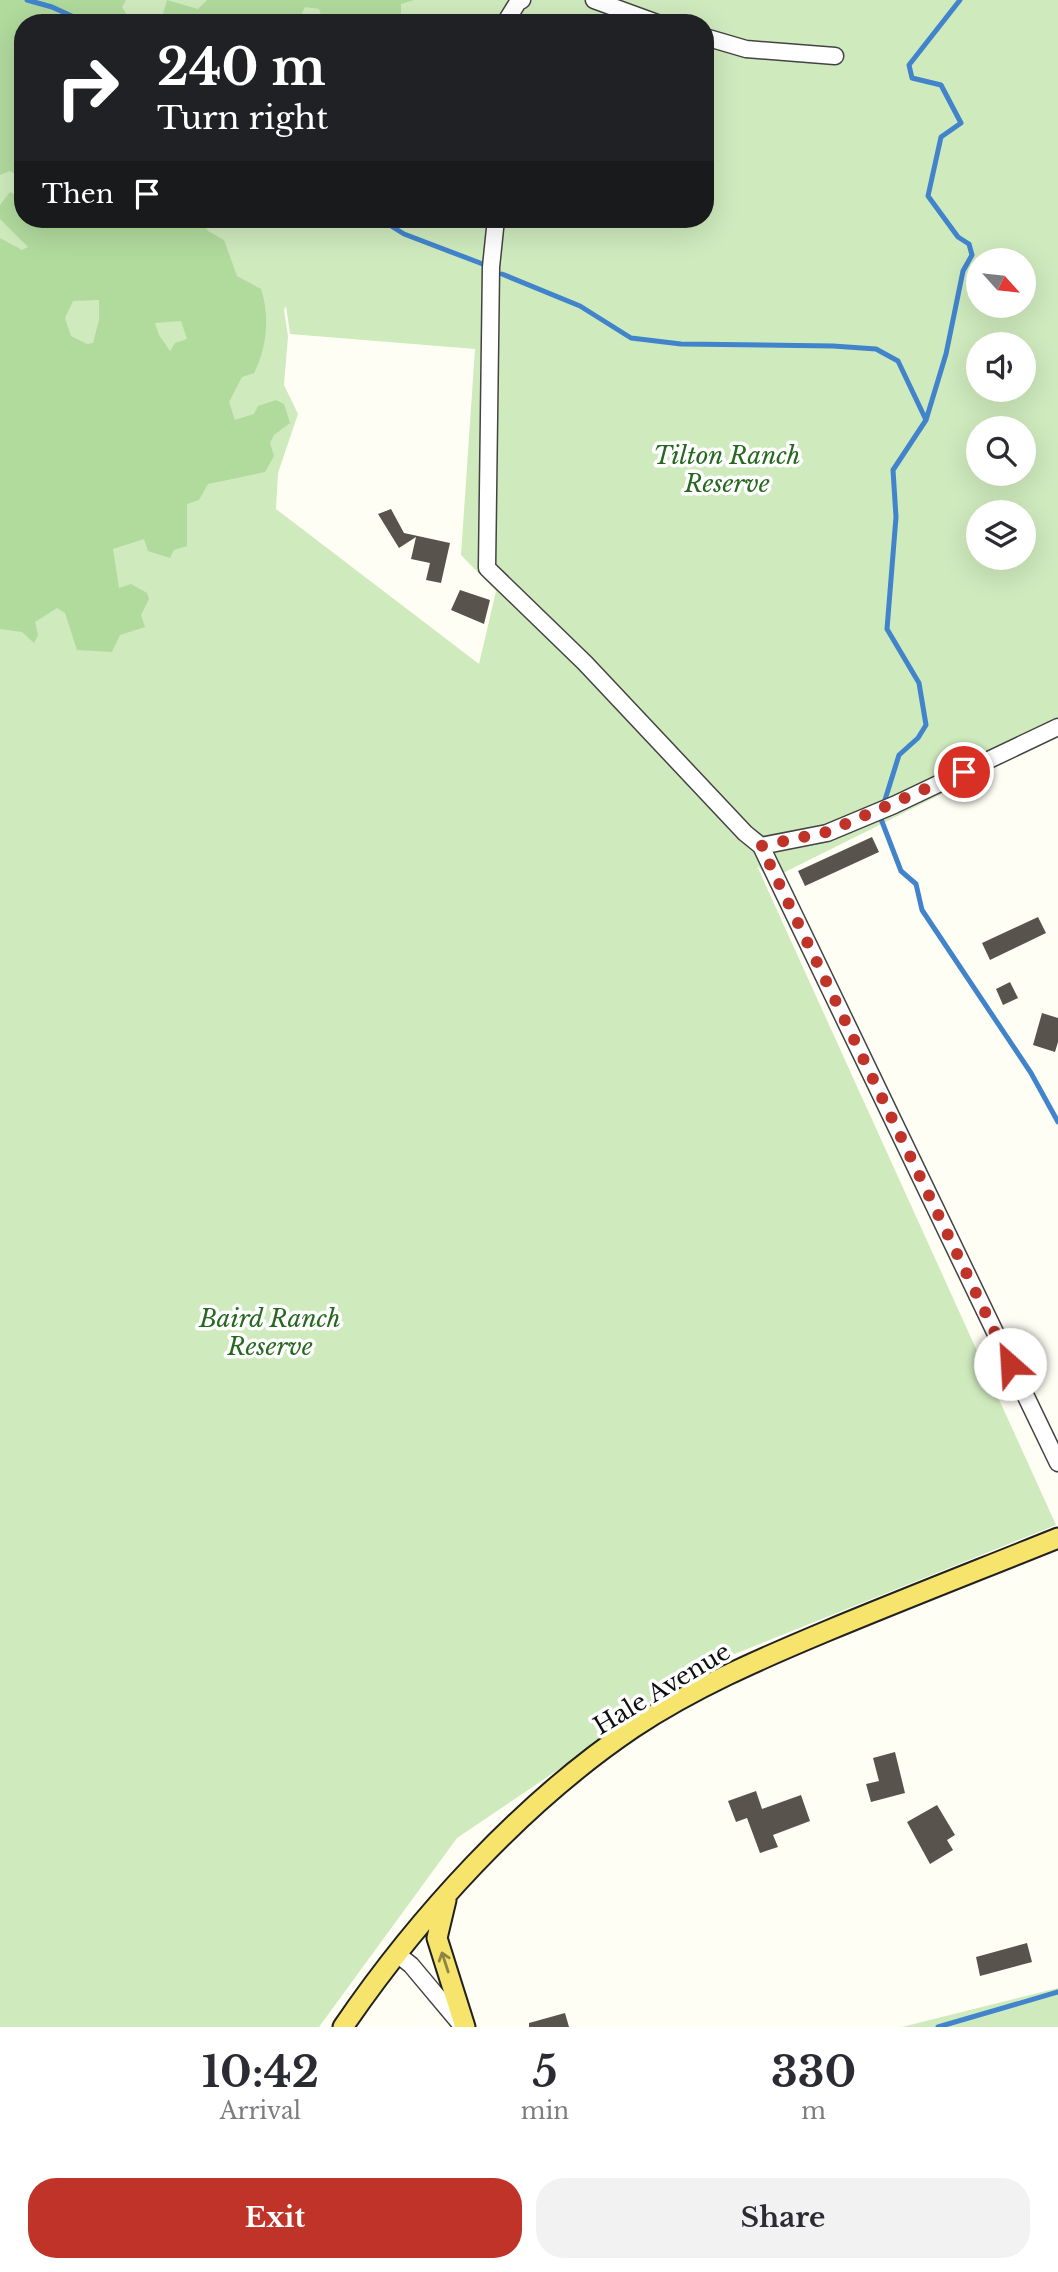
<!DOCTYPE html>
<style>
:root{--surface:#fff;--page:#f2f2f3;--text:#2b2b33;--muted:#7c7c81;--accent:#c03329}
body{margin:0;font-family:"Libre Baskerville",serif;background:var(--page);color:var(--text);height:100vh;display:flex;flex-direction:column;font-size:26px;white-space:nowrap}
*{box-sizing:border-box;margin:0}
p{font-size:23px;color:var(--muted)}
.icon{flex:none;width:38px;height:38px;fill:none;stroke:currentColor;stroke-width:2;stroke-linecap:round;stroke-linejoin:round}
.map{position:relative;height:2027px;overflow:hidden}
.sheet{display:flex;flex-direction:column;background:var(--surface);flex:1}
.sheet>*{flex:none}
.hud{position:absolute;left:14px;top:14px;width:700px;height:214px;border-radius:28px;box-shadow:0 7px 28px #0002;background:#202124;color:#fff;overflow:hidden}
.needle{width:46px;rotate:117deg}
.tools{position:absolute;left:966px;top:248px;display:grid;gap:14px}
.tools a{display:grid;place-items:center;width:70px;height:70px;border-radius:50%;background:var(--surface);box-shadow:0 7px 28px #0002;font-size:35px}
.pin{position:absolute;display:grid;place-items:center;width:60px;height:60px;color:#fff;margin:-30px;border:4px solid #fff;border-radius:50%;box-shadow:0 2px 7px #0007}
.me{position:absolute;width:77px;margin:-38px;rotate:334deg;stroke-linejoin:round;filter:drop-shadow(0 0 5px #0008)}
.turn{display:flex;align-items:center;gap:24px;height:147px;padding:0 28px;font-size:32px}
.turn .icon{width:91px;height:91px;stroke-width:2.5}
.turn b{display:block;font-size:49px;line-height:60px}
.then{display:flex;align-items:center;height:66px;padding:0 28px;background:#0003;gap:14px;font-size:26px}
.eta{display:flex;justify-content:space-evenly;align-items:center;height:119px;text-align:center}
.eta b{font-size:42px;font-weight:800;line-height:49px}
.cta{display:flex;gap:14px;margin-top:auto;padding:14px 28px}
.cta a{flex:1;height:80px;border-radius:28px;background:var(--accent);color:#fff;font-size:28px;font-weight:800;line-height:80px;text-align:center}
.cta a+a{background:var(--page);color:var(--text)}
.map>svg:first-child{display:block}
</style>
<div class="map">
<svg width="1058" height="2027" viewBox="0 0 1058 2027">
<rect width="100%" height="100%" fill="#fffef4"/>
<path fill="#cfeabd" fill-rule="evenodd" d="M0,0h1058v736l-287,143 -14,-13 299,659 -334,134 -265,179 -138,189h-319zM23,23h682v196h-682zM978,261h46v45h-46zM286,306l4,28 185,15 -14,206 35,36 -17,73 -203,-155 2,-36 20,-59 -14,-29 4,-49 -4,-26zM978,345h46v45h-46zM978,429h46v45h-46zM978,513h46v45h-46z
M1058,1988v39h-156z"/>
<path fill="#b1da9d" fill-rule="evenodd" d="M0,0h126l-4,7 10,16h-109v155l-13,-7 -10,4z
M167,0l31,9 9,-9h207l-13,4v19h-35l-17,-9 -18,6v3h-13l3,-8 -2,-6 -14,-2 -8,16h-133l-3,-2z
M10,192l8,4 5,-1v24h177l8,12 16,9 13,36 24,13c9,27 6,59 -7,84l-12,4 -13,25 6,18 19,-6 4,-8 18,-6 8,4 6,19 -16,12 -4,8 4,13 -9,16 -57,12 -9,16 -12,4v42l-13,4 -4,8 -22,-7 -4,-12 -31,10 6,39 12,-4 16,9 2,6 -8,16 4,12 -25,8 -8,17 -35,-2 -12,-37 -8,-5 -22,14 3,13 -4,8 -12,-11 -22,-3v-391l22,12 6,-3 -28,-28v-14zM99,300v20l-6,23 -6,1 -16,-8 -6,-18 8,-17zM181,321l6,18 -12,4 -5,8 -11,-16 -4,-12z"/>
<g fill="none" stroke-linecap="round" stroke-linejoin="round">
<path stroke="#4184cc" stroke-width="5" d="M27,0l25,7 35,16
M380,219l24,15 84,32
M502,274l78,32 51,32 50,6 152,2 43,3 22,12 28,59
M884,803l15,-48 19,-17 8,-13 -7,-42 -32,-54 9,-112 -3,-47 33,-50 20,-66 17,-83 9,-16 -3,-11 -11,-7 -30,-41 13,-59 20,-14 -20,-38 -29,-7 -3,-13 51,-65
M881,819l20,52 15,13 6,26 109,163 27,49
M938,2027l120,-35"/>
</g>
<path fill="#59534d" d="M391,509l13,24 46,10 -9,40 -15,-3 4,-17 -19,-4 5,-22 -17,11 -21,-34z
M460,590l30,10 -6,24 -33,-14z
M872,837l7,15 -74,34 -7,-15z
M1038,917l8,16 -56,27 -8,-17z
M1010,982l8,16 -15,7 -7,-16z
M1042,1013l16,5v24l-3,10 -22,-7z
M895,1752l10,41 -34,9 -5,-18 13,-3 -6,-23z
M756,1791l6,18 39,-14 9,26 -37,14 5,12 -18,6 -13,-35 -11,4 -8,-21z
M937,1805l18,30 -8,5 6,10 -23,14 -23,-42z
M1027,1943l5,19 -52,14 -4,-19z
M565,2013l4,14h-40v-4z"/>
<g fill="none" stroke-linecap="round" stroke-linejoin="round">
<g stroke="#434343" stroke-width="19">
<path id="minor" d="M594,0l63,23
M505,23l13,-21 4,-2
M705,37l41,12 89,7
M496,219l-5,48 -4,301 98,95 160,170 16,13 297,617
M761,846l66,-13 67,-28 164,-78
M397,1954l14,11 52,62"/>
</g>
<g stroke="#212121" stroke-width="23">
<path id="major" d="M446,1900l-9,38 28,89
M343,2027c75,-110 179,-224 290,-299 60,-40 127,-69 194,-97 77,-32 154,-62 231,-93"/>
</g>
<use href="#minor" stroke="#fff" stroke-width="16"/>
<use href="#major" stroke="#f6e46d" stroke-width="19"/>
</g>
<defs><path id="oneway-shaft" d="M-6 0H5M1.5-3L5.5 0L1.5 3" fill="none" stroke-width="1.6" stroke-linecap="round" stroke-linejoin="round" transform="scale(1.75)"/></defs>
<use stroke="#8e8543" href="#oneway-shaft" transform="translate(445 1962) rotate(-108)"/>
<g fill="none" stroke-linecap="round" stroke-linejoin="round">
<path stroke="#c03329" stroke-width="12" stroke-dasharray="0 21.6" d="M964,772l-137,60 -66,14 249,518"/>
</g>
<g text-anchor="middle" stroke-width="7" stroke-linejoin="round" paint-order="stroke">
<g font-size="24" font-style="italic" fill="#276820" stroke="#fff">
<text x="727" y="464">Tilton Ranch<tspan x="727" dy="28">Reserve</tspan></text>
<text x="270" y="1327">Baird Ranch<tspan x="270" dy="28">Reserve</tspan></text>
</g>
<g font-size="24" fill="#101010" stroke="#fff">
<text transform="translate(662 1689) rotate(-31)" y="8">Hale Avenue</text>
</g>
</g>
</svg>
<div class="tools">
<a><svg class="needle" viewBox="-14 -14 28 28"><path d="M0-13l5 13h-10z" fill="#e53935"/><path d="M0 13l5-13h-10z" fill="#7c7c81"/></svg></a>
<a><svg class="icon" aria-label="sound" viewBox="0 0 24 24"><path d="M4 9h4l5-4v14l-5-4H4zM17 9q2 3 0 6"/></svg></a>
<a><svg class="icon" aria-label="search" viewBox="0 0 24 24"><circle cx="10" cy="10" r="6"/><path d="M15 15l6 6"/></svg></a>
<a><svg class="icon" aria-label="layers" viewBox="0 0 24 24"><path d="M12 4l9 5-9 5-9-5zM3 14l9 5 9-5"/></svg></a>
</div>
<div class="pin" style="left:964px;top:772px;background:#d93025"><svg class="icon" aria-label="arrive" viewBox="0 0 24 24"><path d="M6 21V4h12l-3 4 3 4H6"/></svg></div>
<svg class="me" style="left:1010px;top:1364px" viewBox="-20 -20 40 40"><circle r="19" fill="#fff"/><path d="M0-13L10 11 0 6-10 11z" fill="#c03329"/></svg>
<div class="hud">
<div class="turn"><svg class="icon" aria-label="right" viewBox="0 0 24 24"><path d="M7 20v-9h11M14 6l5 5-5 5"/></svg><div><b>240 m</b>Turn right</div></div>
<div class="then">Then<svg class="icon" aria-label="arrive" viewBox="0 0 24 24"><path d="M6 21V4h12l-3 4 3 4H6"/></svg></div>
</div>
</div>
<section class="sheet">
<div class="eta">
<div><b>10:42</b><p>Arrival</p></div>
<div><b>5</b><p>min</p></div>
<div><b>330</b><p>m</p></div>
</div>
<div class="cta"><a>Exit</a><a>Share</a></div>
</section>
